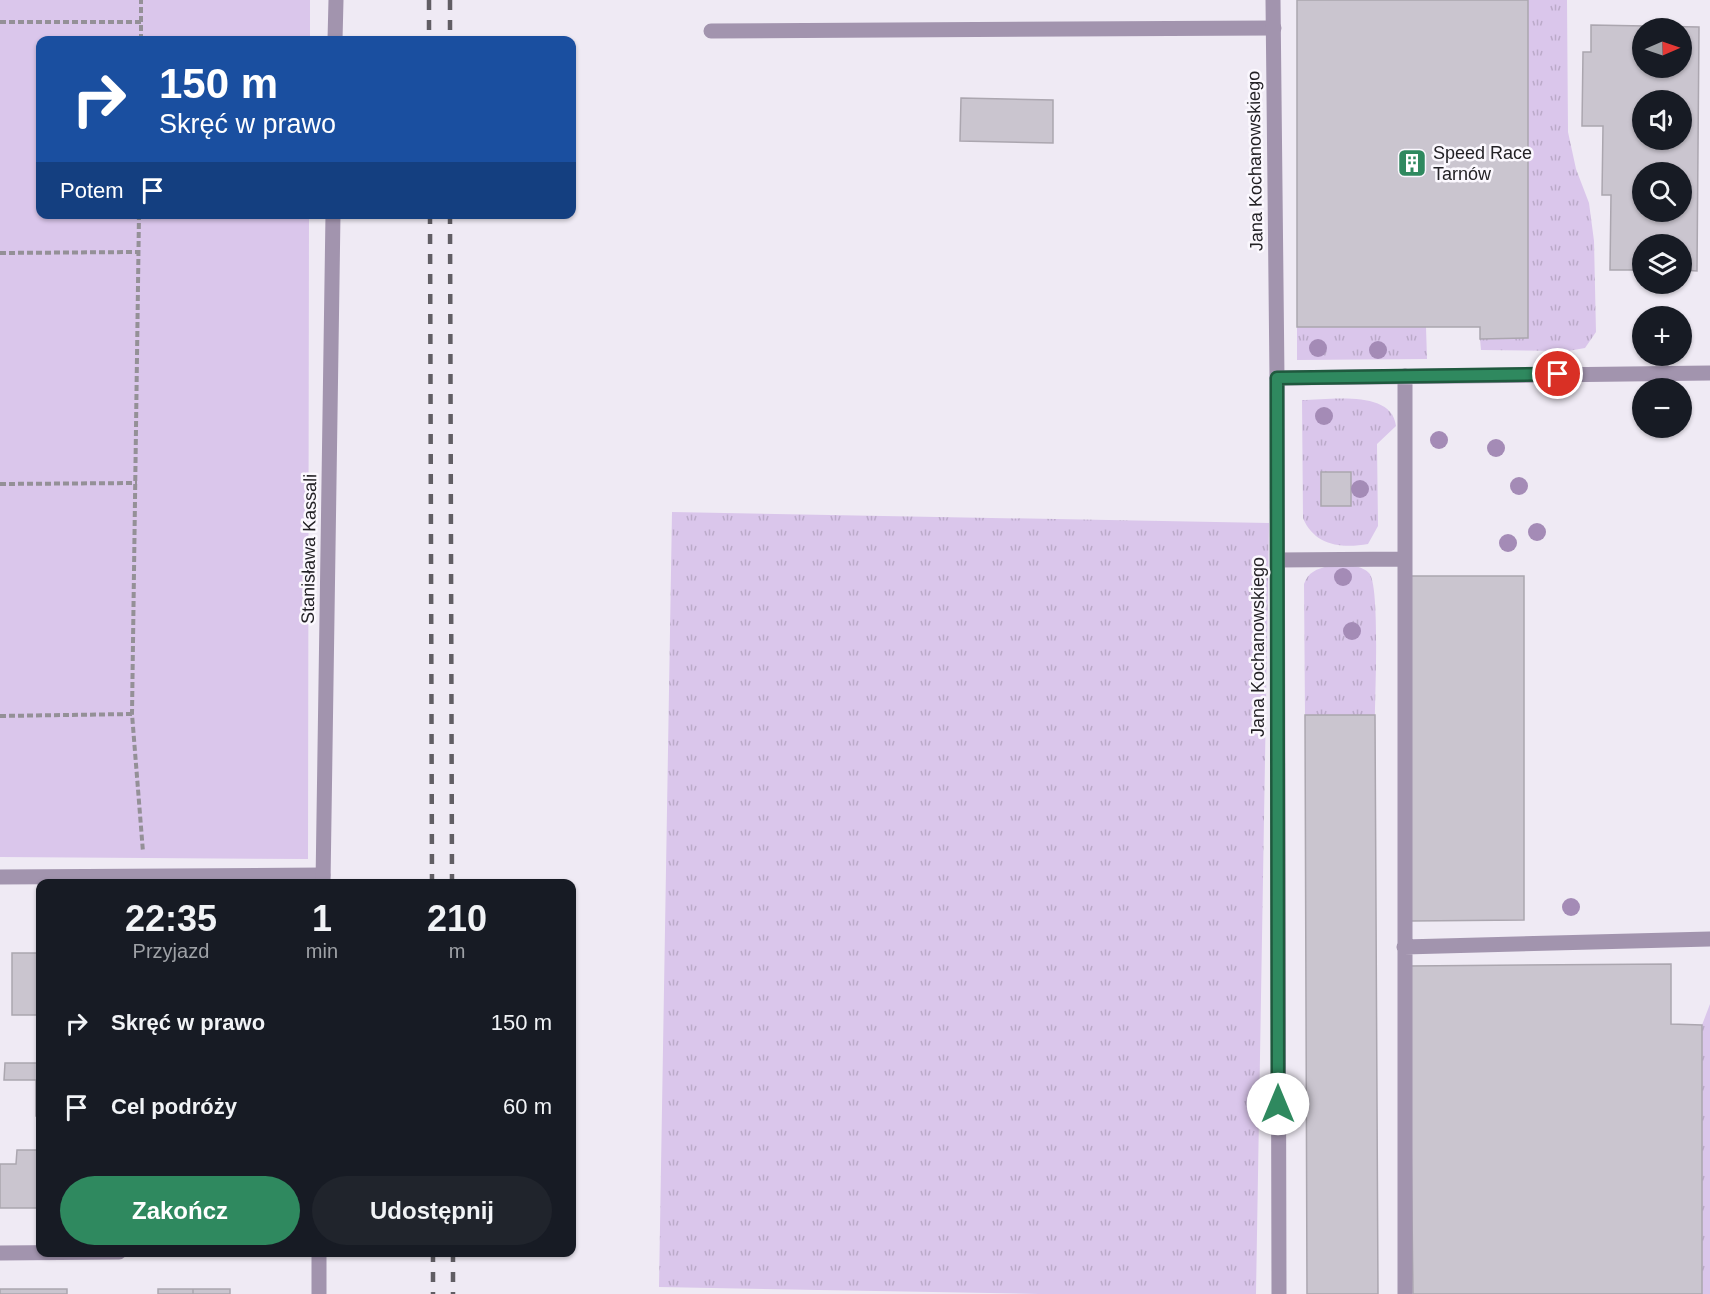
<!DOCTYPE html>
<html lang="pl">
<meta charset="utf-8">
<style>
:root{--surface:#171b24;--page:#20242c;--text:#f1f3f6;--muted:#9ea1a6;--accent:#2f895f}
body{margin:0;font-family:Arial,sans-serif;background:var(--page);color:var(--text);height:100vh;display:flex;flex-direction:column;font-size:22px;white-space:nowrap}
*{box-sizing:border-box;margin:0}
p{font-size:20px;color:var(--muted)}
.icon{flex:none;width:33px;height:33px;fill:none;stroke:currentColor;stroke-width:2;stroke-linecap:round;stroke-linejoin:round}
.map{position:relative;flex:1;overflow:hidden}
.sheet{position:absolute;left:36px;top:879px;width:540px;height:378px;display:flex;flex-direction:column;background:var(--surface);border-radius:12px;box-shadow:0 2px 4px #0004}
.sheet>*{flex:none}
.top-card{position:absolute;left:36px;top:36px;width:540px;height:183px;border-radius:12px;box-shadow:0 2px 4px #0004;background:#1a4fa0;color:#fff;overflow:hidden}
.needle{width:39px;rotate:88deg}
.buttons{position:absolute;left:1632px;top:18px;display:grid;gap:12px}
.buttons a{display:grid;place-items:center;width:60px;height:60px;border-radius:50%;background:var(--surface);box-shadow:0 2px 4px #0004;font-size:30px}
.pin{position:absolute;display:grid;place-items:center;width:51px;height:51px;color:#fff;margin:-26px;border:3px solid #fff;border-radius:50%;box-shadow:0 2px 6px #0007}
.me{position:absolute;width:66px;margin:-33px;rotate:0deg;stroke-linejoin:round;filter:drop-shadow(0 0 4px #0008)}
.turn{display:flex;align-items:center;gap:21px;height:126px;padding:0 24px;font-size:27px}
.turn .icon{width:78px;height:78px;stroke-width:2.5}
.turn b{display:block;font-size:42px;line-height:51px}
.then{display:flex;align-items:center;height:57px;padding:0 24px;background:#0003;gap:12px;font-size:22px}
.eta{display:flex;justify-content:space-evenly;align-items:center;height:102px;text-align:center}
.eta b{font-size:36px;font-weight:700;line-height:42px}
.action{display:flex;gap:12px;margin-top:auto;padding:12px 24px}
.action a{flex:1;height:69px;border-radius:36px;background:var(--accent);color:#fff;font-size:24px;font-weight:700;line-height:69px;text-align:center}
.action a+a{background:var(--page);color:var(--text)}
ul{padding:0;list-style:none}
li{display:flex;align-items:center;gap:18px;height:84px;padding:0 24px}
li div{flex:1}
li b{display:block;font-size:22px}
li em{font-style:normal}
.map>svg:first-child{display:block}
</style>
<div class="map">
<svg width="1710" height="1294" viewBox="0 0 1710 1294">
<defs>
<pattern id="grass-tufts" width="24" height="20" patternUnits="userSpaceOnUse" patternTransform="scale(1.5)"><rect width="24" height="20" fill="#dac6eb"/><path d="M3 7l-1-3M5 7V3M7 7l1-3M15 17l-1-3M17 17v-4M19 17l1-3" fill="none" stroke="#bbaac9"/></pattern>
</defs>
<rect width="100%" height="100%" fill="#efeaf4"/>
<path fill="url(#grass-tufts)" d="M1528,0h39l1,132 8,37 13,34 5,38 2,91 -11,16 -17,3 -87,-1 -1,-11 48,-1z
M1297,327h129l1,32 -130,1z
M1302,400c27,0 90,-11 94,26l-19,18 1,82 -10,18c-27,5 -54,1 -65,-26z
M672,512l597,11 -13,771h-217l-380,-7z
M1328,566c13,0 31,-3 41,7 11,10 6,121 6,142h-70l-1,-131c4,-12 13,-15 24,-18z
M1710,1004v290h-8v-269z"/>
<path fill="#dac6eb" d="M0,0h310v40h-270v174l269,1 -1,644 -308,-2z"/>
<path fill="#cac5cf" stroke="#aba6af" stroke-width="1.5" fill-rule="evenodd" d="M1297,0h231v338l-48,1v-12h-183z
M1591,25l108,2 -2,244 -15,-1v-26h-40v26h-32l1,-75h-9l1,-69h-21l1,-74h8zM1642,28h40v40h-40zM1642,100h40v40h-40zM1642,172h40v40h-40z
M961,98l92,2v43l-93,-2z
M1321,472h30v34h-30z
M1411,576h113v344l-114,1z
M1305,715h70l3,579h-71z
M12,953h28v62h-28z
M1671,964v60l31,1v269h-289l-4,-328z
M5,1063h35v53h-4v-36h-32z
M17,1150h23v58h-40v-44h16z
M0,1289h67v5h-67z
M158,1289h35v5h-35z
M193,1289h37v5h-37z"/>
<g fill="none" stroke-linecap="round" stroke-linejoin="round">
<path stroke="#949097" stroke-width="4" stroke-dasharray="6 3" stroke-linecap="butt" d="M0,22h141
M141,40v-40
M139,214l-7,500 11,138
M0,253l139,-1
M0,484l137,-1
M0,716l132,-2"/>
<path stroke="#a294ae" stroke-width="15" d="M711,31l563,-3
M1277,378l433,-5
M1278,560l127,-1
M0,877l323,-2
M1404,947l306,-8
M1405,1294v-918"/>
<path stroke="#a294ae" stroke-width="15" d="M1273,0l4,378 2,916
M335,40l1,-40
M323,884l10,-670
M0,1253l119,-1
M319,1294v-42"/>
<path stroke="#615e64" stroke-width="4.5" stroke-dasharray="10 10" stroke-linecap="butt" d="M429,0v40
M450,0v40
M430,214l2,670
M450,214l2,670
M433,1252v42
M453,1252v42"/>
</g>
<g fill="#a48bb6">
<circle cx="1318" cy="348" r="9"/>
<circle cx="1378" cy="350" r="9"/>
<circle cx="1324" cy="416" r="9"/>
<circle cx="1439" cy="440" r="9"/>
<circle cx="1496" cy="448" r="9"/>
<circle cx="1519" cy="486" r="9"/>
<circle cx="1360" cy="489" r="9"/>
<circle cx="1537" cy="532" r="9"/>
<circle cx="1508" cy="543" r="9"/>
<circle cx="1343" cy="577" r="9"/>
<circle cx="1352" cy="631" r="9"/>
<circle cx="1571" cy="907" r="9"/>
</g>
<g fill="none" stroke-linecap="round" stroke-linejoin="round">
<g stroke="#1f593e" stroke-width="15">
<path id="route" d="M1278,1104l-1,-726 281,-4"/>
</g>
<use href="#route" stroke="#2f895f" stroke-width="10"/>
</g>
<defs>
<g id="building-square" transform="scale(1.5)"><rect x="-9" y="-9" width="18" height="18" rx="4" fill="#2f895f" stroke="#fbf8fe"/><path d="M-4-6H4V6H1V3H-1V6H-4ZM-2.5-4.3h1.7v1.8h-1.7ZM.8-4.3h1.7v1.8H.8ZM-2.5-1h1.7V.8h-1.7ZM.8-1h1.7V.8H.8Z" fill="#fff"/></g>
</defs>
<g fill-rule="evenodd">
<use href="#building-square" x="1412" y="163"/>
</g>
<g text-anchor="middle" stroke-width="5" stroke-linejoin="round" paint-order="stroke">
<g font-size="18" fill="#232125" stroke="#fbf8fe" text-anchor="start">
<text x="1433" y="159">Speed Race<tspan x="1433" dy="21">Tarnów</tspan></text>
</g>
<g font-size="18" fill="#232125" stroke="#fbf8fe">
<text transform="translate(1255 161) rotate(-91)" y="6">Jana Kochanowskiego</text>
<text transform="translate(309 549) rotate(-89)" y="6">Stanisława Kassali</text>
<text transform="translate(1258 647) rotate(-90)" y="6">Jana Kochanowskiego</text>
</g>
</g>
</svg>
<div class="buttons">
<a><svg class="needle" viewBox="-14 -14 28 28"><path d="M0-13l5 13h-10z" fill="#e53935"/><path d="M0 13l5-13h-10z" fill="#9ea1a6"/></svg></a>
<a><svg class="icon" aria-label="sound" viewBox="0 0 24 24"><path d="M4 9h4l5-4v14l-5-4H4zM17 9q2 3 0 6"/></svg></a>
<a><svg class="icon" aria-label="search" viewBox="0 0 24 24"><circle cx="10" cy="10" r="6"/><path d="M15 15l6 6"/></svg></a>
<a><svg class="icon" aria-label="layers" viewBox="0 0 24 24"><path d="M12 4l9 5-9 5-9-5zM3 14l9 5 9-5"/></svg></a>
<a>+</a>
<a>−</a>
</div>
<div class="pin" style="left:1558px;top:374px;background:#d93025"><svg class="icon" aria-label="arrive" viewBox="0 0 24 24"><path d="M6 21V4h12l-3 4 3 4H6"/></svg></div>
<svg class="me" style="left:1278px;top:1104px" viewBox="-20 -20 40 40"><circle r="19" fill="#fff"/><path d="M0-13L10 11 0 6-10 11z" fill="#2f895f"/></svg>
<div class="top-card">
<div class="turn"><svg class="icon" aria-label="right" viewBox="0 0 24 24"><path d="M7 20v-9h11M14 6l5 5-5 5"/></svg><div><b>150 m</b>Skręć w prawo</div></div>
<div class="then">Potem<svg class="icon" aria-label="arrive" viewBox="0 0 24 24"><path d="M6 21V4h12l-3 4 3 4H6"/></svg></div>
</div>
<section class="sheet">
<div class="eta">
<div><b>22:35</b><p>Przyjazd</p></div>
<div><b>1</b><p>min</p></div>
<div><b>210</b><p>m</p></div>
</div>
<ul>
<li><svg class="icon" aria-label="right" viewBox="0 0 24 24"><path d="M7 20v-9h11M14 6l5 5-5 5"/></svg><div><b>Skręć w prawo</b></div><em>150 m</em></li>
<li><svg class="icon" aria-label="arrive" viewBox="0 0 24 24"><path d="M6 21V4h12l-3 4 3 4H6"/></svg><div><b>Cel podróży</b></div><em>60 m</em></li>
</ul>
<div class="action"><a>Zakończ</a><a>Udostępnij</a></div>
</section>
</div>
